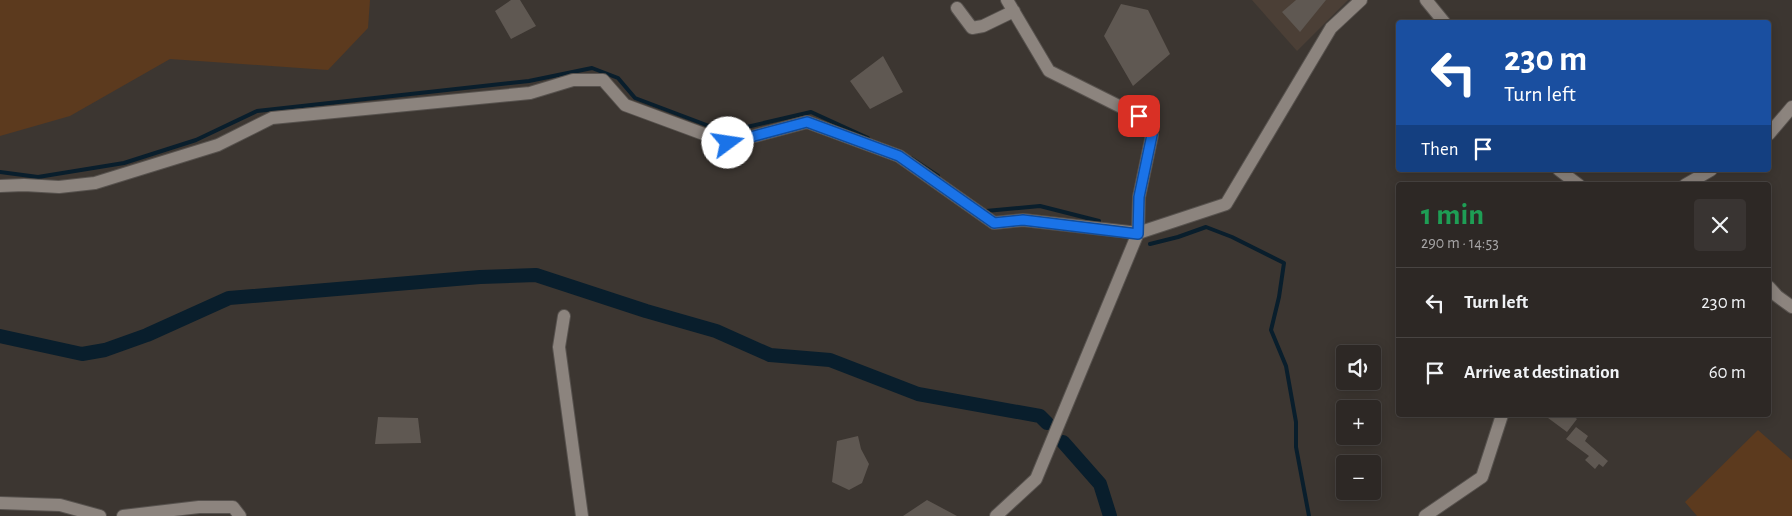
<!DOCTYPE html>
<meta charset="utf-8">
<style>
:root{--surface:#2d2825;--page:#393432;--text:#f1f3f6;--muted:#a7a6a7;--line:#484442}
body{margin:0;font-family:"Alegreya Sans",sans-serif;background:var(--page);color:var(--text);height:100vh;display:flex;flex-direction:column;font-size:19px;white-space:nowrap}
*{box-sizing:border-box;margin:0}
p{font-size:16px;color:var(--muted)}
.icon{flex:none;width:28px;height:28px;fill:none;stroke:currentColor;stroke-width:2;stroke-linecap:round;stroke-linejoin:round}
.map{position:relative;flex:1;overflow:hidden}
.sheet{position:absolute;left:1396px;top:182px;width:375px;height:235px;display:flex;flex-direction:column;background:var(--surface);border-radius:5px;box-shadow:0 2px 12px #0003,0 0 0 1px var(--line)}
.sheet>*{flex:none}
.banner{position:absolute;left:1396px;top:20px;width:375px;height:152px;border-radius:5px;box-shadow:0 2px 12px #0003,0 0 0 1px var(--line);background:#1a4fa0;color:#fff;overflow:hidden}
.controls{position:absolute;left:1336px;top:345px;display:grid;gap:10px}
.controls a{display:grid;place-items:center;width:45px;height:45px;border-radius:5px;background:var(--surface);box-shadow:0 2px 12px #0003,0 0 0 1px var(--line);font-size:25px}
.pin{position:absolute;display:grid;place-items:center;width:42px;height:42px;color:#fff;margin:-21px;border-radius:10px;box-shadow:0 2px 8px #0006}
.me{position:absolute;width:55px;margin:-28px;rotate:76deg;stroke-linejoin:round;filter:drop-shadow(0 0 4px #0008)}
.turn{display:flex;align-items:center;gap:18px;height:105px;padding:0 25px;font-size:22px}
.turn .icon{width:65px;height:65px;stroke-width:2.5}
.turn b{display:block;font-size:35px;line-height:42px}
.then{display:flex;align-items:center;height:48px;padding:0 25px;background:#0003;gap:10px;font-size:19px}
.round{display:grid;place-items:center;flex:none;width:52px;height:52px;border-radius:5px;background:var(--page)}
.head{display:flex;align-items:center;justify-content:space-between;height:85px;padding:0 25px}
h1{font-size:30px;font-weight:700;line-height:38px;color:#1e9e55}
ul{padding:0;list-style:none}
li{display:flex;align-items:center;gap:15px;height:70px;padding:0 25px;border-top:1px solid var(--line)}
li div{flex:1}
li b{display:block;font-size:19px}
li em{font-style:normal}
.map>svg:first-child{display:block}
</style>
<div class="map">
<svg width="1792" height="516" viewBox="0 0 1792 516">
<rect width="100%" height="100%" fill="#3c3631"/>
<path fill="#4b3f36" d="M1252,0h96l-51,51z"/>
<path fill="#5c3a1e" d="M0,0h370l-2,28 -40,42 -158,-11 -100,57 -70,20z
M1758,430l34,30v56h-95l-12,-14z"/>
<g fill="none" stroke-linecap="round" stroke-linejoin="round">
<path stroke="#091e2c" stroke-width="4" d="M911,158l27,18
M0,172l38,5 86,-14 72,-23 61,-29 272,-30 63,-13 26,10 17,20 90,34 86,-20 57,26
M986,211l54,-5 59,15
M1150,244l28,-7 28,-10 26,10 52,26 -5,34 -8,33 15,36 10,56v25l13,69"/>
<path stroke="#091e2c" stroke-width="14" d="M0,336l82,18 23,-4 42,-15 82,-37 251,-21 56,-2 110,36 70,20 54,24 60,5 88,34 122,22 7,7
M1063,442l37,42 10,32"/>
</g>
<path fill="#5f5852" d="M511,0h9l16,26 -25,13 -16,-28z
M1296,0h30l-26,32 -18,-20z
M1121,4l27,6 22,44 -37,32 -29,-50z
M883,56l20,36 -33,17 -20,-28z
M1544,415h28l5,4 -10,13z
M378,417l40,1 3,25 -46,1z
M1576,427l12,9 -3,5 23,20 -5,6 -4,-3 -4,5 -10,-9 4,-4 -23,-17z
M858,436l3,13 8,15 -7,19 -13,7 -17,-8 5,-41z
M927,500l30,16h-54z"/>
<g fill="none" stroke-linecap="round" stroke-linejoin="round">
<g stroke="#57524e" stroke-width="14">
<path id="street" d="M1426,0l18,22
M957,8l15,20 11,-2 31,-15
M1769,134l23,-27
M1559,170l20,15
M1685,185l26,-15
M0,186l24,-1 35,2 36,-4 123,-38 54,-27 258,-25 43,-13h30l22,25 103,38 79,-21 92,34 95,67 29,-3 115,13 88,-29 105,-176 30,-28
M1769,287l8,9 15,11
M564,316l-5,31 23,169
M0,503l60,2 40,11
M123,516l76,-9h34l7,9
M996,516l40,-37 102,-246 1,-36 13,-62 -13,-19 -90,-45 -42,-71
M1425,516l57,-39 20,-62"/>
</g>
<use href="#street" stroke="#8c847e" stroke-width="12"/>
</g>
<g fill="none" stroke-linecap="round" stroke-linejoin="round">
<g stroke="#114b97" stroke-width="12">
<path id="route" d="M728,143l79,-21 92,34 95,67 29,-3 115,14 1,-37 13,-62 -13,-19"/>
</g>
<use href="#route" stroke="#1a73e8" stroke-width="9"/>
</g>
</svg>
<div class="controls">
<a><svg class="icon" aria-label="sound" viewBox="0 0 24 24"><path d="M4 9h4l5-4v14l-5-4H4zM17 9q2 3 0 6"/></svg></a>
<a>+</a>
<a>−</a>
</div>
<div class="pin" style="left:1139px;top:116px;background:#d93025"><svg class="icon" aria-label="arrive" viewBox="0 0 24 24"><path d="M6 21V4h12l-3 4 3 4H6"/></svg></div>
<svg class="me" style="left:728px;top:143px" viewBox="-20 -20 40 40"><circle r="19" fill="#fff"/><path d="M0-13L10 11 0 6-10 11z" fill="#1a73e8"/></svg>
<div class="banner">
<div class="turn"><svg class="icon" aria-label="left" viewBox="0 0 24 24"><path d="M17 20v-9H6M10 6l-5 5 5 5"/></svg><div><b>230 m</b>Turn left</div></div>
<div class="then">Then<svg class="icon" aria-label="arrive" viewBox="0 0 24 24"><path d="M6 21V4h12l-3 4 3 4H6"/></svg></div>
</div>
<section class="sheet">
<div class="head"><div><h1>1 min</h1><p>290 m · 14:53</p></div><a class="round"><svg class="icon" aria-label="close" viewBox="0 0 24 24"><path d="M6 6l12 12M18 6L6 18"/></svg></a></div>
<ul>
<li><svg class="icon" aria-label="left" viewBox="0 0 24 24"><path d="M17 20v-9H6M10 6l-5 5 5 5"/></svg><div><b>Turn left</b></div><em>230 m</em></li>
<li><svg class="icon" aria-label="arrive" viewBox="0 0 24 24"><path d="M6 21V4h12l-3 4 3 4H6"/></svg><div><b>Arrive at destination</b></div><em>60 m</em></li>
</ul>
</section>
</div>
